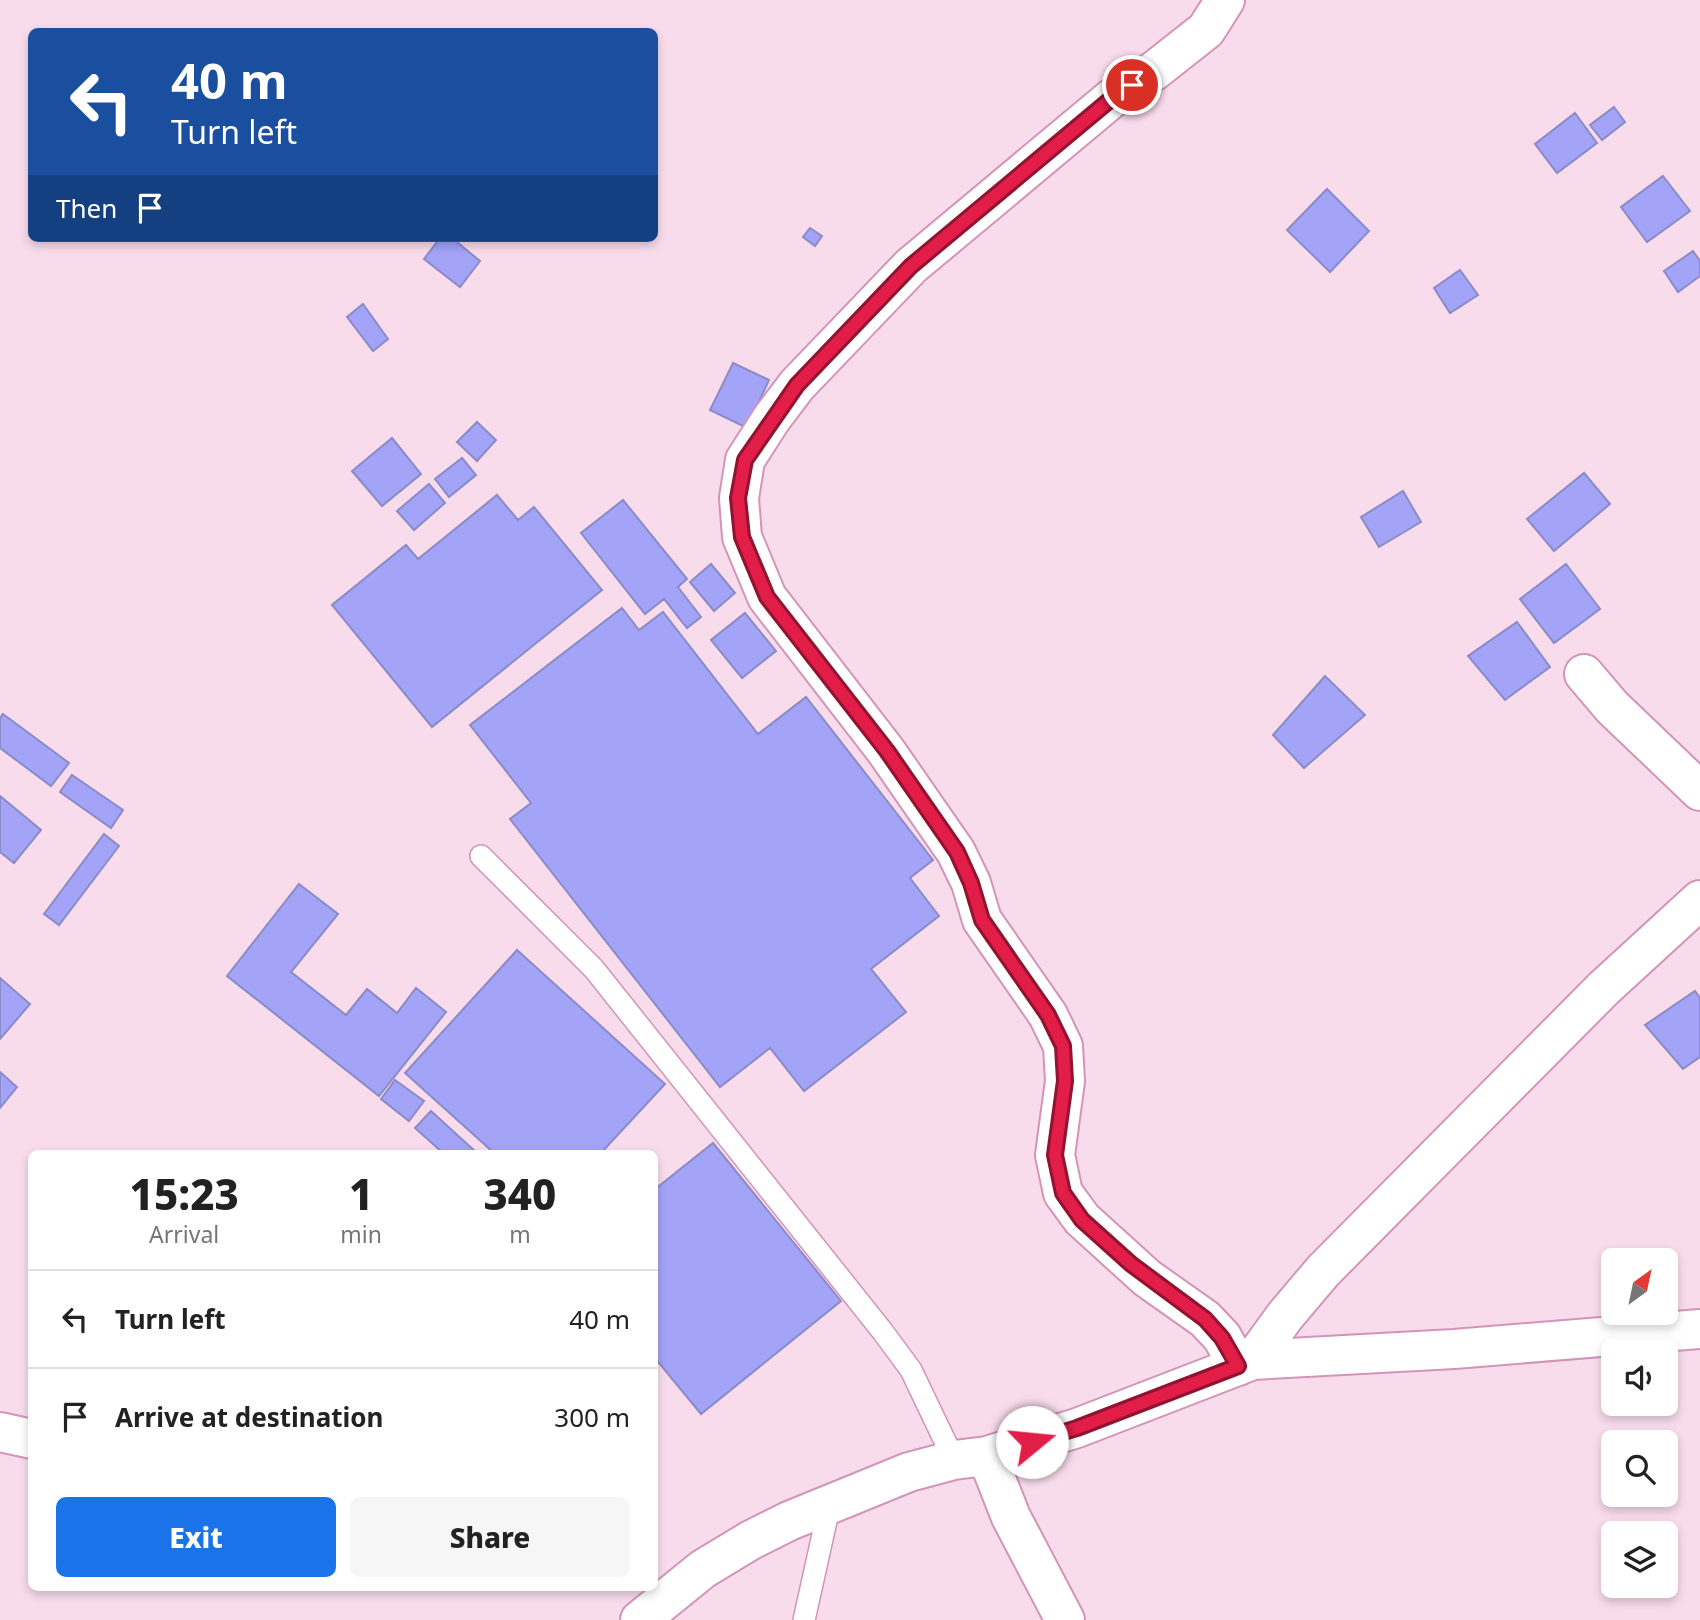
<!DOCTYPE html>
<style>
:root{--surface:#fff;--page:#f6f6f6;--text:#222;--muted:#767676;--line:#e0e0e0;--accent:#1a73e8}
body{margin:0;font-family:"Noto Sans",sans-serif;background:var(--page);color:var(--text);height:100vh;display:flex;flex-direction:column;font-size:26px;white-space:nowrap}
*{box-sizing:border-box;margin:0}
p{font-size:23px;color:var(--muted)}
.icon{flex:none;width:38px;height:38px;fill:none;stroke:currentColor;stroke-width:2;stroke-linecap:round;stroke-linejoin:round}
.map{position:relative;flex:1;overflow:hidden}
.details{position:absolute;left:28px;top:1150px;width:630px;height:441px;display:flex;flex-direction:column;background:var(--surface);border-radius:10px;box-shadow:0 4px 10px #0003}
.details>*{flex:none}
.hud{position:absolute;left:28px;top:28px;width:630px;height:214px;border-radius:10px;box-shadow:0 4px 10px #0003;background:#1a4fa0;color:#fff;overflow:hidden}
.needle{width:46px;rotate:33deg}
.buttons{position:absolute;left:1601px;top:1248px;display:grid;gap:14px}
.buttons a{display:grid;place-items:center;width:77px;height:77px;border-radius:10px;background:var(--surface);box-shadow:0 4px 10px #0003;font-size:35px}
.pin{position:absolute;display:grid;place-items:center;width:60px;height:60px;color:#fff;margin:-30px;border:4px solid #fff;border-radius:50%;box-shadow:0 2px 7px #0007}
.me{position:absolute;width:77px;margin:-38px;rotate:73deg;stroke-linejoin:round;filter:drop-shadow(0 0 5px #0008)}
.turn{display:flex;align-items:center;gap:24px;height:147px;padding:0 28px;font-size:32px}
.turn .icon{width:91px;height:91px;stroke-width:2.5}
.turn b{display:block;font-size:49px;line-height:60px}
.then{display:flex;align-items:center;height:66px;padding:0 28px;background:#0003;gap:14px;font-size:26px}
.eta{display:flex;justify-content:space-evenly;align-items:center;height:119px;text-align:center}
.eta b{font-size:42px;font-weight:800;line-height:49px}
.primary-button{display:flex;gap:14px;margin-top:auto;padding:14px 28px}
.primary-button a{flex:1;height:80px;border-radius:10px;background:var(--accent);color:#fff;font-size:28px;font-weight:800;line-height:80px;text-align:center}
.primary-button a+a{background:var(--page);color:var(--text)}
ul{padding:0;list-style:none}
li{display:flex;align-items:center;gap:21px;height:98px;padding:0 28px;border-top:2px solid var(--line)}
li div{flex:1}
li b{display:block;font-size:26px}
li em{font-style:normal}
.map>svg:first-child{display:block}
</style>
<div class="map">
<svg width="1700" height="1620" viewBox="0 0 1700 1620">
<rect width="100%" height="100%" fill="#f8dcec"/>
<path fill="#a3a3f8" stroke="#8a8bc7" stroke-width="2" d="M1614,107l11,15 -23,18 -12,-15z
M1575,113l22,30 -40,30 -22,-29z
M1663,176l27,35 -43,31 -26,-35z
M1327,189l42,42 -39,41 -43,-42z
M810,228l12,8 -7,10 -12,-9z
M440,238h12l28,23 -20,26 -36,-28z
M1693,251l7,10v15l-22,16 -14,-21z
M1460,270l18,25 -28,18 -16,-25z
M363,304l25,35 -15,12 -26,-34z
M733,363l36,17 -22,48 -37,-18z
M477,422l19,18 -19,21 -20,-19z
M392,438l29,36 -39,32 -30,-35z
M462,458l14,17 -27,22 -14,-18z
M1584,473l26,31 -56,47 -27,-32z
M429,484l16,19 -31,27 -17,-19z
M1403,491l18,31 -42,25 -18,-30z
M497,495l21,25 16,-13 68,83 -170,137 -100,-122 74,-60 12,14z
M623,500l64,79 -9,8 23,30 -14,11 -23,-29 -19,15 -64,-81z
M711,564l24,29 -21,18 -24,-29z
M1566,564l34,45 -46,34 -34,-44z
M622,608l17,22 24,-18 95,122 48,-37 127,163 -23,18 29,38 -68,53 35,43 -102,79 -34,-43 -50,39 -210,-268 21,-16 -61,-78z
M745,613l31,38 -34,27 -31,-38z
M1517,622l33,45 -45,33 -37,-44z
M1325,676l40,39 -61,53 -31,-33z
M3,714l66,49 -18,23 -51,-38v-30z
M72,775l51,35 -12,18 -51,-36z
M0,796l41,34 -27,33 -14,-11z
M104,834l15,12 -60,79 -15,-11z
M299,884l39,30 -47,58 55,43 21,-26 30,24 19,-25 30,24 -67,84 -152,-120z
M517,950l148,134 -64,69h-107l-89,-80z
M0,978l30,26 -30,35z
M1695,991l5,7v59l-17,12 -38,-44z
M0,1072l17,15 -17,21z
M395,1080l29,21 -15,20 -28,-22z
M431,1111l46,42h-34l-28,-25z
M713,1143l128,158 -140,113 -47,-57v-167z"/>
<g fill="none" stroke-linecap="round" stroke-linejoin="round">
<g stroke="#d394b9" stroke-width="24">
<path id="service" d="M481,856l113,113 289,363 28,38 43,90
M804,1620l26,-117"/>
</g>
<g stroke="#d394b9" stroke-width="42">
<path id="minor" d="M1225,0l-19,30 -52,41 -43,28 -200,167 -114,119 -25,33 -27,42 -6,38 3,39 25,60 119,154 70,101 15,31 11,37 66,95 15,31 2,35 -10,74 8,38 19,26 65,59 58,41 17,18 16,29
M1584,674l28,33 88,84
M1253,1360l32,-44 38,-45 281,-283 96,-88
M0,1432l32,7
M987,1456l24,61 54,103
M640,1620l63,-51 48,-29 38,-19 120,-49 45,-12 33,-4 90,-28 176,-68 201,-11 246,-20"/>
</g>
<use href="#service" stroke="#fff" stroke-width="21"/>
<use href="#minor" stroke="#fff" stroke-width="38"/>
</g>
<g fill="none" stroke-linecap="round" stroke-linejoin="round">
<g stroke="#92132f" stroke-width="18">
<path id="route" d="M1032,1442l45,-14 161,-62 -16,-28 -17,-19 -74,-55 -49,-44 -19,-27 -8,-38 10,-74 -2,-35 -15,-31 -66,-95 -11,-37 -14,-31 -70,-101 -120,-154 -25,-60 -4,-39 7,-38 52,-75 114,-119 200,-167 21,-14"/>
</g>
<use href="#route" stroke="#e11d48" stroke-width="12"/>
</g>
</svg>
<div class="buttons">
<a><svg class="needle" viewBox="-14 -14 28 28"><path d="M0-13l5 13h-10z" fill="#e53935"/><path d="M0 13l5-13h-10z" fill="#767676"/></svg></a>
<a><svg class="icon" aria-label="sound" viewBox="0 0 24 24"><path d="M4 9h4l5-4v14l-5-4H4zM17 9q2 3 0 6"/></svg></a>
<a><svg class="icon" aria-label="search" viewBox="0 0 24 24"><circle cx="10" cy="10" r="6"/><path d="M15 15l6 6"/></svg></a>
<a><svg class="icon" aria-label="layers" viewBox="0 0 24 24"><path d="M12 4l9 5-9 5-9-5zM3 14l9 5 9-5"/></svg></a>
</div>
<div class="pin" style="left:1132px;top:85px;background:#d93025"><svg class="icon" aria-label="arrive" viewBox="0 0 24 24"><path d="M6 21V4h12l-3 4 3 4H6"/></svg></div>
<svg class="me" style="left:1032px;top:1442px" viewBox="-20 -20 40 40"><circle r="19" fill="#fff"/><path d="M0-13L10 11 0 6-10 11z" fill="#e11d48"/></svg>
<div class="hud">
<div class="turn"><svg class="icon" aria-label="left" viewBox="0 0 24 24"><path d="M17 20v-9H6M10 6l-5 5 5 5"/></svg><div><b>40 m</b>Turn left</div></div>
<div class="then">Then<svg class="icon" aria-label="arrive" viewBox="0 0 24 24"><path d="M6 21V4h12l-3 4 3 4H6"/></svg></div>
</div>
<section class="details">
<div class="eta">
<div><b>15:23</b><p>Arrival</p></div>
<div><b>1</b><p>min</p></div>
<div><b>340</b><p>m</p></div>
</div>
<ul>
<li><svg class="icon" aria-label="left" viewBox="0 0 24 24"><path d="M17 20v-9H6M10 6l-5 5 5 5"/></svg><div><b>Turn left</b></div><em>40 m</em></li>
<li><svg class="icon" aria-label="arrive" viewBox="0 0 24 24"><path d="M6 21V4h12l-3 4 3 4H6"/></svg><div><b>Arrive at destination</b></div><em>300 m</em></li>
</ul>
<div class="primary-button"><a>Exit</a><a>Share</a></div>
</section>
</div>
